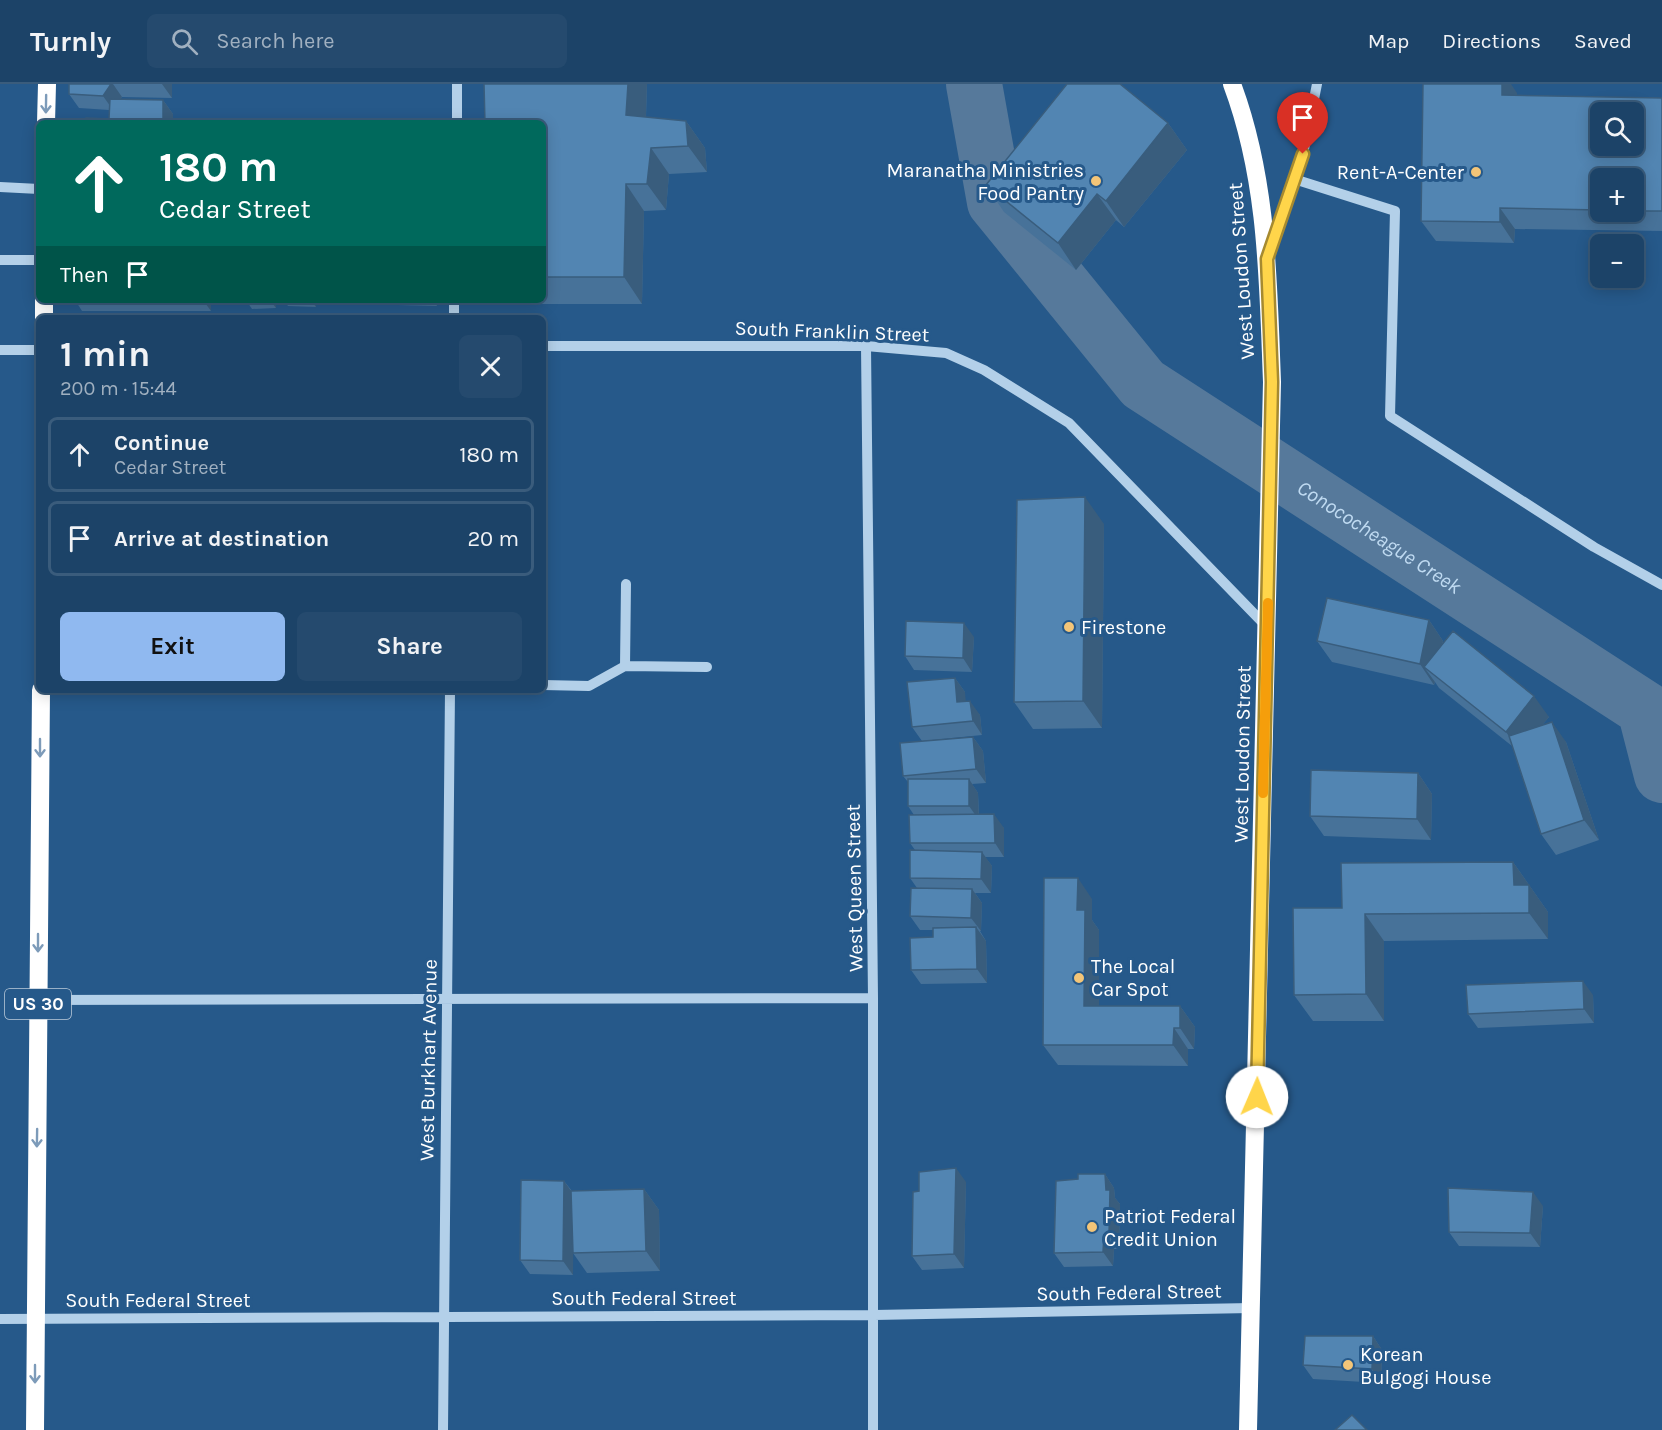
<!DOCTYPE html>
<meta charset="utf-8">
<style>
:root{--surface:#1c4368;--page:#254a6e;--text:#f1f3f6;--muted:#a0b0c0;--line:#3a5c7c;--accent:#90b9f0}
body{margin:0;font-family:Karla,sans-serif;background:var(--page);color:var(--text);height:100vh;display:flex;flex-direction:column;font-size:22px;white-space:nowrap}
*{box-sizing:border-box;margin:0}
p{font-size:20px;color:var(--muted)}
.icon{flex:none;width:33px;height:33px;fill:none;stroke:currentColor;stroke-width:2;stroke-linecap:round;stroke-linejoin:round}
.map{position:relative;flex:1;overflow:hidden}
.details{position:absolute;left:36px;top:231px;width:510px;height:378px;display:flex;flex-direction:column;background:var(--surface);border-radius:9px;box-shadow:0 3px 15px #0003,0 0 0 2px var(--line)}
.details>*{flex:none}
.top-card{position:absolute;left:36px;top:36px;width:510px;height:183px;border-radius:9px;box-shadow:0 3px 15px #0003,0 0 0 2px var(--line);background:#00695c;color:#fff;overflow:hidden}
.tools{position:absolute;left:1590px;top:18px;display:grid;gap:12px}
.tools a{display:grid;place-items:center;width:54px;height:54px;border-radius:9px;background:var(--surface);box-shadow:0 3px 15px #0003,0 0 0 2px var(--line);font-size:30px}
.pin{position:absolute;display:grid;place-items:center;width:51px;height:51px;color:#fff;margin:-62px -26px;border-radius:50% 50% 50% 0;rotate:-45deg;box-shadow:0 0 6px #0007}
.pin .icon{rotate:45deg}
.me{position:absolute;width:66px;margin:-33px;rotate:1deg;stroke-linejoin:round;filter:drop-shadow(0 0 4px #0008)}
.turn{display:flex;align-items:center;gap:21px;height:126px;padding:0 24px;font-size:27px}
.turn .icon{width:78px;height:78px;stroke-width:2.5}
.turn b{display:block;font-size:42px;line-height:51px}
.then{display:flex;align-items:center;height:57px;padding:0 24px;background:#0003;gap:12px;font-size:22px}
.round{display:grid;place-items:center;flex:none;width:63px;height:63px;border-radius:9px;background:var(--page)}
.summary{display:flex;align-items:center;justify-content:space-between;height:102px;padding:0 24px}
h1{font-size:36px;font-weight:700;line-height:45px}
.cta{display:flex;gap:12px;margin-top:auto;padding:12px 24px}
.cta a{flex:1;height:69px;border-radius:9px;background:var(--accent);color:#111;font-size:24px;font-weight:700;line-height:69px;text-align:center}
.cta a+a{background:var(--page);color:var(--text)}
ul{padding:0;list-style:none}
li{display:flex;align-items:center;gap:18px;height:75px;margin:0 12px 9px;padding:0 12px;border:3px solid var(--line);border-radius:9px}
li div{flex:1}
li b{display:block;font-size:22px}
li em{font-style:normal}
header{display:flex;align-items:center;gap:36px;box-sizing:border-box;height:84px;padding:0 30px;background:var(--surface);border-bottom:2px solid var(--line)}
header strong{font-size:28px}
nav{display:flex;gap:33px;margin-inline-start:auto;font-size:21px}
.search{width:420px;height:54px;background:var(--page);display:flex;align-items:center;gap:15px;box-sizing:border-box;padding:0 21px;border-radius:9px;color:var(--muted);font-size:22px}
.map>svg:first-child{display:block}
</style>
<header>
<strong>Turnly</strong>
<div class="search"><svg class="icon" aria-label="search" viewBox="0 0 24 24"><circle cx="10" cy="10" r="6"/><path d="M15 15l6 6"/></svg>Search here</div>
<nav><a>Map</a><a>Directions</a><a>Saved</a></nav>
</header>
<div class="map">
<svg width="1662" height="1346" viewBox="0 0 1662 1346">
<rect width="100%" height="100%" fill="#26598a"/>
<g fill="none" stroke-linecap="round" stroke-linejoin="round">
<path stroke="#56799b" stroke-width="56" id="s1" d="M974,0l21,118 148,182 502,325 17,66"/>
<path stroke="#b3d0e9" stroke-width="10" d="M457,39v-39
M1294,95l101,32 -5,205 204,131 68,38
M0,103l39,2
M1269,169l34,-99 14,-70
M0,176h39
M454,234v-18
M543,262h323l80,7 38,17 85,53 198,204
M866,262l7,652v432
M0,266h39
M625,582l1,-82
M543,601l46,1 36,-20 82,1
M38,916l835,-2
M0,1235l874,-4 378,-7
M443,1346l7,-740"/>
<path stroke="#fff" stroke-width="18" d="M1232,0c36,96 36,197 40,298l-24,1048
M46,39l1,-39
M44,234v-18
M35,1346l6,-740"/>
</g>
<path fill="#477299" fill-rule="evenodd" d="M69,0h103v14l-50,-1 -2,2 43,1 10,14v9h-87l23,-4v-9l-30,-2 -10,-14z
M484,0h163l-1,33 40,4 19,27 2,24 -38,2 -3,36 -22,1 -2,93h-142l-3,-4h46v-177z
M1517,9v3l145,2v133l-147,-2 -1,14 -78,-2 -15,-20zM1600,94h34v34h-34z
M1168,39l19,27 -63,77 -8,-7 -40,50 -72,-58 -18,-27z
M75,216h136v11h-129z
M246,216h30v8l-24,1z
M284,216h32v7l-28,-1z
M393,216h44v6l-40,-1z
M1104,440l-2,204 -69,1 -19,-27z
M1429,536l14,21v3l106,73 -7,8 24,17 33,98 -43,15 -15,-21 -29,-88 -73,-58 -4,-6 -1,3 -102,-23 -15,-21z
M974,553l-2,35 -58,-2 -9,-14z
M955,594l10,14v9l15,14 2,20 -60,6 -10,-14z
M973,653l10,14 3,32 -14,1 6,9 1,21 25,14v29h-19l7,9 -1,27h-16l7,10 -1,28h-1l6,10 1,42 -66,1 -10,-14 22,-33v-7h-13l-10,-14 7,-28 -7,-10 5,-28 -5,-7 4,-28 -6,-9v-24l-5,-6z
M1418,689l14,21 -1,46 -107,-4 -14,-20z
M1513,778l35,50v27l-164,2v80h-71l-19,-26 48,-87z
M1092,815v21l7,10v76h81l15,21 -1,22h-6v17l-130,-1 -15,-20z
M1593,911l1,28 -116,5 -10,-14z
M1105,1090l9,14 1,10 5,6 -1,45h-5l-1,17 -49,1 -10,-14 24,-74z
M564,1097l8,10 72,-2 15,21 1,61 -73,2 -14,-20v22l-43,-1 -10,-14z
M966,1098l-2,86 -42,2 -10,-14 7,-65z
M1543,1122l-3,41 -81,-1 -10,-14z
M1373,1252l9,14 -1,33 -68,-4 -10,-14z"/>
<path fill="#395d7d" d="M111,0h2l9,13 -9,13 -10,-14z
M162,0h10v14z
M628,0h19l-2,58 -19,-27z
M1502,0h9l6,9v23l-15,-21z
M163,16l10,14v9h-10z
M686,37l19,27 2,24 -19,-26z
M1168,39l19,27 -63,77 -18,-26z
M651,64l18,26 -3,36 -19,-26z
M626,100l18,27 -2,93 -18,-27z
M1097,110l19,26 -40,50 -18,-27z
M1500,124l15,21 -1,14 -14,-21z
M203,216h8v11z
M270,216h6v8z
M311,216h5v7z
M433,216h4v6z
M1085,413l19,27 -2,204 -19,-27z
M1429,536l14,21 -7,35 -12,-9 11,15 -1,3 -14,-21z
M964,539l10,14 -2,35 -9,-14z
M955,594l10,14 2,24 -10,-14z
M1534,612l15,21 -29,35 -14,-20z
M970,617l10,14 2,20 -9,-14z
M1552,638l14,20 33,98 -15,-20z
M973,653l10,14 3,32 -10,-14z
M1418,689l14,21 -1,46 -14,-21z
M969,695l9,14 1,27 -10,-14z
M994,730l10,14v29l-9,-14z
M982,768l10,14 -1,27 -10,-14z
M1513,778l35,50v27l-19,-26 -15,-28z
M1078,794l14,21v21l7,10v96l-15,-20 -7,-96z
M972,805l10,14 -1,28 -10,-13z
M1365,830l19,27v80l-18,-27z
M976,843l10,14 1,42 -10,-14z
M1583,897l10,14 1,28 -10,-14z
M1180,922l15,21 -1,22 -14,-21z
M1174,944l14,21v17l-15,-21z
M956,1084l10,14 -2,86 -10,-14z
M1105,1090l9,14 1,10 5,6 -1,45 -10,-14z
M564,1097l10,14 -1,80 -10,-14z
M644,1105l15,21 1,61 -14,-20z
M1533,1108l10,14 -3,41 -10,-14z
M1104,1151l10,14 -1,17 -10,-14z
M1373,1252l9,14 -1,33 -9,-14z"/>
<path fill="#5285b2" stroke="#395d7d" stroke-width="1.5" fill-rule="evenodd" d="M69,0h42l-8,12 -34,-2z
M484,0h144l-2,31 60,6 2,25 -37,2 -4,36h-21l-2,93h-81v-154h-58z
M1067,0h53l48,39 -62,78 -9,-7 -39,49 -72,-58z
M1423,0h79v11l160,3v113h-28v-33h-34v32l-100,-2v14l-79,-1zM1600,28h34v34h-34z
M110,15l53,1v23h-77v-5l23,1z
M1085,413l-2,204 -69,1 3,-202z
M1327,514l102,22 -9,44 -103,-23z
M906,537l58,2 -1,35 -58,-2z
M1453,547l81,65 -28,36 -82,-65z
M955,594l2,24 13,-1 3,20 -61,6 -5,-45z
M1552,638l32,98 -43,14 -32,-98z
M973,653l3,32 -73,7 -3,-33z
M1311,686l107,3 -1,46 -107,-3z
M908,695h61v27h-61z
M994,730l1,29h-85l-1,-28z
M910,766l72,2 -1,27 -71,-1z
M1513,778l1,23h15v28l-164,1 1,80 -72,1 -1,-87h49l-1,-45z
M1044,794h34l-1,32h8l-1,96h96v22h-6l-1,17h-130z
M911,804l61,1 -1,29 -61,-2z
M976,843l1,42 -66,1 -1,-32 23,-1v-9z
M1583,897l1,28 -116,5 -2,-29z
M956,1084l-2,86 -42,2 1,-64 6,-1v-19z
M1078,1090h27l1,16h4l-1,45h-5l-1,17 -49,1 2,-72 22,-2z
M521,1096l43,1 -1,80 -43,-1z
M1448,1104l85,4 -3,41 -81,-1z
M644,1105l2,62 -73,2 -2,-62z
M1305,1252h68l-1,33 -69,-4z
M1352,1331l15,15h-32z"/>
<defs><path id="oneway-shaft" d="M-6 0H5M1.5-3L5.5 0L1.5 3" fill="none" stroke-width="1.6" stroke-linecap="round" stroke-linejoin="round" transform="scale(1.5)"/></defs>
<g stroke="#7d9bb9">
<use href="#oneway-shaft" transform="translate(46 20) rotate(91)"/>
<use href="#oneway-shaft" transform="translate(40 664) rotate(90)"/>
<use href="#oneway-shaft" transform="translate(38 859) rotate(90)"/>
<use href="#oneway-shaft" transform="translate(37 1054) rotate(91)"/>
<use href="#oneway-shaft" transform="translate(35 1290) rotate(90)"/>
</g>
<g fill="none" stroke-linecap="round" stroke-linejoin="round">
<g stroke="#a68a30" stroke-width="15">
<path id="route" d="M1257,1013l15,-715 -5,-123 36,-105"/>
</g>
<use href="#route" stroke="#ffd54a" stroke-width="10"/>
<path stroke="#f59e0b" stroke-width="10" d="M1263,709l5,-190"/>
</g>
<g fill="#f3c578" stroke="#26598a" stroke-width="2">
<circle cx="1476" cy="88" r="6"/>
<circle cx="1096" cy="97" r="6"/>
<circle cx="1069" cy="543" r="6"/>
<circle cx="1079" cy="894" r="6"/>
<circle cx="1092" cy="1143" r="6"/>
<circle cx="1348" cy="1281" r="6"/>
</g>
<g text-anchor="middle" stroke-width="6" stroke-linejoin="round" paint-order="stroke">
<rect fill="#26598a" stroke="#becddc" stroke-width="1.5" x="5" y="905" width="66" height="30" rx="4.5"/>
<g font-size="18" font-weight="bold" fill="#fff">
<text x="38" y="926">US 30</text>
</g>
<g font-size="20" fill="#fff" stroke="#26598a" text-anchor="start">
<text x="1084" y="93" text-anchor="end">Maranatha Ministries<tspan x="1084" dy="23">Food Pantry</tspan></text>
<text x="1464" y="95" text-anchor="end">Rent-A-Center</text>
<text x="1081" y="550">Firestone</text>
<text x="1091" y="889">The Local<tspan x="1091" dy="23">Car Spot</tspan></text>
<text x="1104" y="1139">Patriot Federal<tspan x="1104" dy="23">Credit Union</tspan></text>
<text x="1360" y="1277">Korean<tspan x="1360" dy="23">Bulgogi House</tspan></text>
</g>
<g font-size="20" fill="#fff" stroke="#26598a">
<text transform="translate(1241 187) rotate(-94)" y="7">West Loudon Street</text>
<text transform="translate(832 247) rotate(2)" y="7">South Franklin Street</text>
<text transform="translate(1242 670) rotate(-89)" y="7">West Loudon Street</text>
<text transform="translate(854 804) rotate(-91)" y="7">West Queen Street</text>
<text transform="translate(428 976) rotate(-89)" y="7">West Burkhart Avenue</text>
<text transform="translate(1129 1208) rotate(-1)" y="7">South Federal Street</text>
<text x="644" y="1221">South Federal Street</text>
<text x="158" y="1223">South Federal Street</text>
</g>
<g font-size="21" font-style="italic" fill="#bfdaf1" stroke="#26598a">
<text dy="7" stroke="none"><textPath href="#s1" startOffset="636">Conococheague Creek</textPath></text>
</g>
</g>
</svg>
<div class="tools">
<a><svg class="icon" aria-label="search" viewBox="0 0 24 24"><circle cx="10" cy="10" r="6"/><path d="M15 15l6 6"/></svg></a>
<a>+</a>
<a>−</a>
</div>
<div class="pin" style="left:1303px;top:70px;background:#d93025"><svg class="icon" aria-label="arrive" viewBox="0 0 24 24"><path d="M6 21V4h12l-3 4 3 4H6"/></svg></div>
<svg class="me" style="left:1257px;top:1013px" viewBox="-20 -20 40 40"><circle r="19" fill="#fff"/><path d="M0-13L10 11 0 6-10 11z" fill="#ffd54a"/></svg>
<div class="top-card">
<div class="turn"><svg class="icon" aria-label="ahead" viewBox="0 0 24 24"><path d="M12 20V5M6 11l6-6 6 6"/></svg><div><b>180 m</b>Cedar Street</div></div>
<div class="then">Then<svg class="icon" aria-label="arrive" viewBox="0 0 24 24"><path d="M6 21V4h12l-3 4 3 4H6"/></svg></div>
</div>
<section class="details">
<div class="summary"><div><h1>1 min</h1><p>200 m · 15:44</p></div><a class="round"><svg class="icon" aria-label="close" viewBox="0 0 24 24"><path d="M6 6l12 12M18 6L6 18"/></svg></a></div>
<ul>
<li><svg class="icon" aria-label="ahead" viewBox="0 0 24 24"><path d="M12 20V5M6 11l6-6 6 6"/></svg><div><b>Continue</b><p>Cedar Street</p></div><em>180 m</em></li>
<li><svg class="icon" aria-label="arrive" viewBox="0 0 24 24"><path d="M6 21V4h12l-3 4 3 4H6"/></svg><div><b>Arrive at destination</b></div><em>20 m</em></li>
</ul>
<div class="cta"><a>Exit</a><a>Share</a></div>
</section>
</div>
